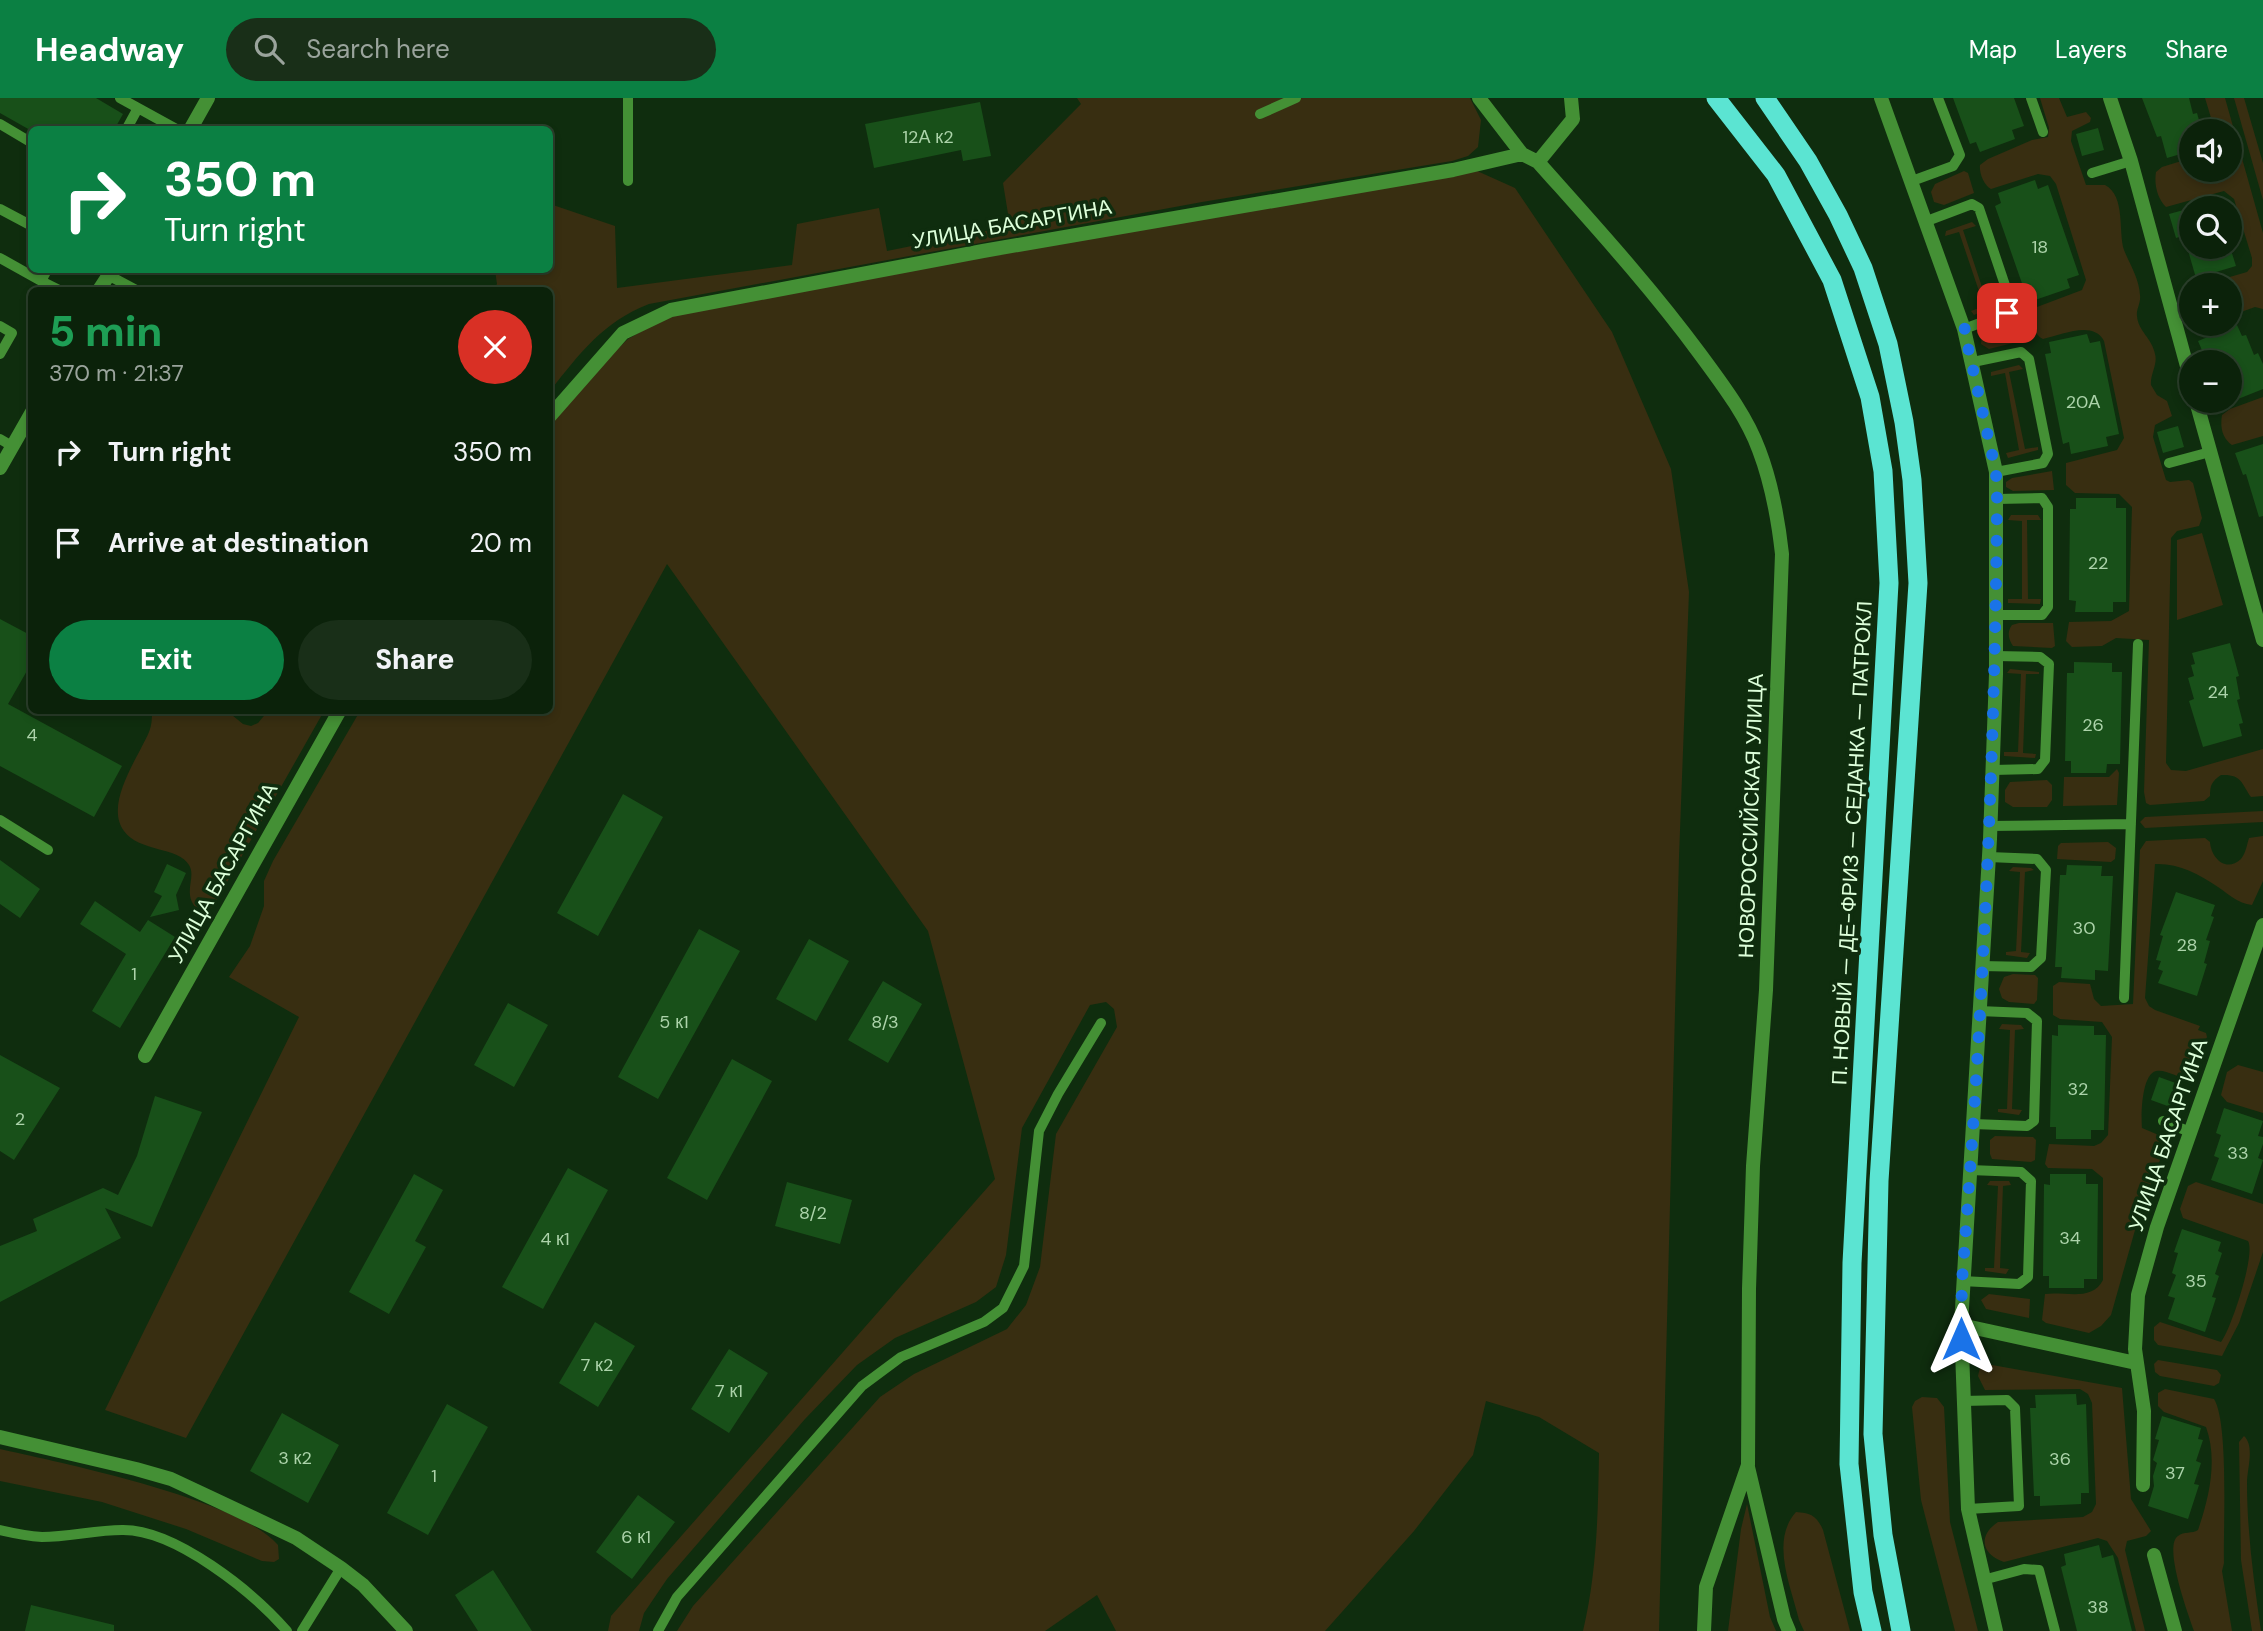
<!DOCTYPE html>
<meta charset="utf-8">
<style>
:root{--surface:#0b220a;--page:#192f18;--text:#f1f3f6;--muted:#9aa49c;--line:#2b3f2b;--accent:#0b8043}
body{margin:0;font-family:"DM Sans",sans-serif;background:var(--page);color:var(--text);height:100vh;display:flex;flex-direction:column;font-size:26px;white-space:nowrap}
*{box-sizing:border-box;margin:0}
p{font-size:23px;color:var(--muted)}
.icon{flex:none;width:38px;height:38px;fill:none;stroke:currentColor;stroke-width:2;stroke-linecap:round;stroke-linejoin:round}
.map{position:relative;flex:1;overflow:hidden}
.side{position:absolute;left:28px;top:189px;width:525px;height:427px;display:flex;flex-direction:column;background:var(--surface);border-radius:10px;box-shadow:0 4px 10px #0003,0 0 0 2px var(--line)}
.side>*{flex:none}
.hud{position:absolute;left:28px;top:28px;width:525px;height:147px;border-radius:10px;box-shadow:0 4px 10px #0003,0 0 0 2px var(--line);background:#0b8043;color:#fff;overflow:hidden}
.buttons{position:absolute;left:2179px;top:21px;display:grid;gap:14px}
.buttons a{display:grid;place-items:center;width:63px;height:63px;border-radius:50%;background:var(--surface);box-shadow:0 4px 10px #0003,0 0 0 2px var(--line);font-size:35px}
.pin{position:absolute;display:grid;place-items:center;width:60px;height:60px;color:#fff;margin:-30px;border-radius:14px;box-shadow:0 4px 10px #0006}
.me{position:absolute;width:77px;margin:-38px;rotate:0deg;stroke-linejoin:round;filter:drop-shadow(0 0 5px #0008)}
.turn{display:flex;align-items:center;gap:24px;height:147px;padding:0 21px;font-size:32px}
.turn .icon{width:91px;height:91px;stroke-width:2.5}
.turn b{display:block;font-size:49px;line-height:60px}
.round{display:grid;place-items:center;flex:none;width:74px;height:74px;border-radius:37px;background:var(--page)}
.head{display:flex;align-items:center;justify-content:space-between;height:119px;padding:0 21px}
h1{font-size:42px;font-weight:800;line-height:52px;color:#1e9e55}
.primary-button{display:flex;gap:14px;margin-top:auto;padding:14px 21px}
.primary-button a{flex:1;height:80px;border-radius:42px;background:var(--accent);color:#fff;font-size:28px;font-weight:800;line-height:80px;text-align:center}
.primary-button a+a{background:var(--page);color:var(--text)}
ul{padding:0;list-style:none}
li{display:flex;align-items:center;gap:21px;height:91px;padding:0 21px}
li div{flex:1}
li b{display:block;font-size:26px}
li em{font-style:normal}
header{display:flex;align-items:center;gap:42px;box-sizing:border-box;height:98px;padding:0 35px;background:var(--accent);color:#fff}
header strong{font-size:33px}
nav{display:flex;gap:38px;margin-inline-start:auto;font-size:24px}
.search{width:490px;height:63px;background:var(--page);display:flex;align-items:center;gap:18px;box-sizing:border-box;padding:0 24px;border-radius:38px;color:var(--muted);font-size:26px}
.map>svg:first-child{display:block}
</style>
<header>
<strong>Headway</strong>
<div class="search"><svg class="icon" aria-label="search" viewBox="0 0 24 24"><circle cx="10" cy="10" r="6"/><path d="M15 15l6 6"/></svg>Search here</div>
<nav><a>Map</a><a>Layers</a><a>Share</a></nav>
</header>
<div class="map">
<svg width="2263" height="1533" viewBox="0 0 2263 1533">
<rect width="100%" height="100%" fill="#0f2d0e"/>
<path fill="#382e11" d="M1077,0h393l11,22 -3,27 -10,9 -16,5 -250,41 -553,102c-46,18 -69,49 -99,87v-101h-57l4,-6 -2,-14h55v-66l65,22 2,62 175,-23 5,-41 82,-16 8,43 123,-25 -7,-43 78,-79z
M2040,0h19l8,19 19,-5 5,6 -1,4 -18,9 -1,10 15,44h19c21,11 13,47 19,65 6,15 15,28 16,45 1,8 -4,14 -3,21 1,15 15,22 18,38 3,10 -5,20 -4,31l6,10 10,6 5,15 -17,9 -2,12 13,43 4,2 19,-2 4,3 9,35 -3,8 -22,5 -6,7 -5,225 5,7 15,1 77,-22v47l-12,1c-10,-14 -9,-23 -30,-22 -9,6 -11,10 -11,21l-6,5 -54,4 -4,-2 -2,-11 5,-152 -33,-2 -14,8 -30,1 -6,-6 3,-19 42,-1 18,-10 3,-104 -13,-13 -44,-1 -9,-8v-22l51,-13 7,-12 -20,-97c-11,-21 -42,-6 -61,-2 -9,-4 -15,-20 -11,-29l5,-3 45,-17 4,-10 -30,-96 -6,-8 -12,-2 -47,15c-7,-4 -12,-16 -11,-24l8,-6 44,-19 16,-3 1,-9z
M2205,0h20l38,135v76l-8,-2 -25,9v-31h-28l45,-13 5,-6v-8l-18,-59 -10,-8 -58,16c-9,-9 -12,-23 -10,-35l6,-5 29,-9v12h39v-39h-15z
M2234,0h10l19,65v37z
M1466,68l49,22 97,144 59,137 18,123 -10,265 -20,774h-76c14,-59 15,-117 16,-178l-60,-36 -53,-16 -13,54 -59,76 -89,100h-209l-19,-36 -52,36h-368l16,-25 187,-209 34,-23 93,-45 19,-24 14,-38 16,-133 61,-107 -3,-18 -8,-7 -16,3 -68,123 -16,127 -10,32 -20,15 -81,36 -38,27 -52,54 -138,160 -23,34 -5,18h-31l3,-15 384,-437 -67,-248 -261,-367 -481,874 -81,-28 194,-393 -70,-40 21,-31 14,-40v-25l9,-20 87,-150 190,-1v-285l29,-40 49,-46 38,-22z
M1964,73l4,2 6,20 -30,12 -10,-3 -3,-10 4,-8z
M1972,124l4,4 -13,4 25,75 14,-4v2l-28,12 -3,-4 13,-5 -25,-74 -14,4 1,-5z
M2018,222l3,1 4,19 -36,9 -8,-5 1,-10z
M2019,267l4,4 -14,3 16,77 13,-2v3l-30,8 -2,-5 13,-3 -14,-77 -14,3v-4z
M2263,299v39l-31,9c-10,-7 -12,-18 -10,-30l8,-6z
M2052,373l2,19 -41,1 -7,-4v-5l6,-4z
M2011,417h27l3,5h-14l1,79h13l-1,5 -32,-1v-4h14v-78l-14,-1z
M2202,435l21,72 -46,15v-80z
M2019,525h34l2,23 -3,2 -39,-2c-5,-8 -6,-14 -1,-21z
M2010,571l29,3v2h-13l-3,79 13,1 -1,4 -31,-2v-4h14l3,-78 -14,-1z
M152,613h75l16,13 8,2 7,-3 10,-12h56l-111,196 -8,4 -7,-1c-17,-16 -1,-32 -9,-45 -10,-18 -50,-13 -65,-34 -20,-27 14,-73 25,-99 3,-7 3,-15 3,-21z
M2117,671l2,4 -2,32 -54,1 1,-29h45z
M2047,682l5,5v15l-5,7h-34l-8,-5v-12l5,-8z
M2263,713v11l-118,6 -5,-6 5,-5z
M2263,738v45l-11,24c-15,-2 -22,-10 -34,-18 -19,-13 -40,-24 -63,-23l-10,134 4,8 6,4 45,16 -2,4 8,3 1,4 -19,42c-10,-1 -22,-10 -32,-8 -15,4 -15,46 -14,57l19,8 3,13 -27,74 -26,92 -10,11 -12,7 -43,-10 -4,-3 3,-26c20,-3 47,8 58,-14v-102l-11,-9 -44,-1 -3,-4 4,-20 45,2 7,-3 7,-8 4,-98 -10,-15 -42,-3 -7,-4v-29l6,-4 31,2 4,15 7,7 32,-2 7,-154 6,-9 59,-3 5,4c1,16 16,31 31,17 5,-6 6,-15 8,-21z
M2108,744l8,6 -1,11 -4,3 -54,-3 1,-13 3,-3z
M2013,769l18,1 3,2 -9,2 -4,80 9,1 -3,5 -21,-3v-3l10,-1 4,-79 -11,-1z
M2013,876l22,1 3,3 -1,22 -3,4 -25,-2 -7,-4 -3,-9 5,-12z
M2002,926l19,1 3,4 -9,1 -3,79 10,1 -3,5 -21,-3v-3h9l3,-79 -11,-1z
M2238,967l25,7v41l-36,-11 -6,-7 6,-23z
M1995,1038l38,1 3,3 -1,20 -4,2 -39,-3 -2,-5v-14z
M1990,1083h19l2,4 -8,1 -3,82 9,1 -3,5 -21,-3v-3h9l4,-82 -11,-1z
M2196,1084l67,22v48l-24,71 -17,33 -64,-11 -4,-5v-13l6,-5 61,20c10,-13 35,-88 27,-101l-65,-23 -3,-9 8,-23z
M1989,1196l41,5 -1,19 -43,-9 -5,-9z
M2158,1262l59,10 4,5 -2,8 -5,3 -54,-10 -5,-4 -1,-8z
M1981,1265l141,25 9,111 20,32 -5,5 -19,5 -2,9 20,81h-9l-18,-73 -11,-17 -9,-3 -94,24c-22,-7 -27,-26 -6,-40l85,-5 9,-5 4,-8 -4,-101 -4,-9 -8,-5 -95,1 -7,-14z
M2165,1291l49,10c15,24 9,131 10,164l-2,8 10,60h-38c-6,-17 -31,-85 -16,-95 6,-5 14,-2 20,-6 11,-32 20,-70 8,-103l-42,-15 -6,-6v-13z
M1922,1299l15,1 7,9 6,115 28,109h-23l-34,-131 -9,-93 3,-6z
M2244,1338c11,10 3,33 3,47 0,50 7,99 14,148h-9l-11,-71 -2,-118z
M0,1351c62,14 239,50 278,96l1,14 -5,3 -12,-1 -76,-32 -84,-27 -102,-21z
M1747,1406l23,113 6,14h-48l13,-102z
M1796,1414c15,1 21,4 27,18l27,101h-46l-5,-11c-8,-34 -29,-79 -3,-108z"/>
<path fill="#185019" d="M0,0h96l27,16 -9,16h-84l-30,-17z
M1953,0h61l10,28 -12,4 3,9 -35,13 -4,-10 -6,2z
M2142,0h47l4,16 4,-1 5,18h-11v20l-24,7 -6,-22 -4,1z
M980,4l11,54 -28,5 -2,-11 -87,18 -9,-44z
M2098,30l6,22 -22,6 -6,-22z
M2035,82l3,9 10,-4 31,90 -12,4 3,9 -35,12 -4,-10 -6,2 -30,-86 6,-3 -3,-10z
M2191,110v25l-15,5 -7,-24z
M2187,149h43l6,19 -40,12z
M2237,227l5,11 4,-1 8,20 4,-2 5,11v25l-30,12 -3,-8v-31h-23l-9,-21z
M2087,236l3,9 10,-2 19,93 -13,3 2,9 -37,8 -2,-12 -6,2 -18,-90 6,-1 -2,-11z
M2178,328l6,21 -21,6 -6,-21z
M2263,346v72l-4,1 -13,-43 -3,1 -8,-22z
M2076,400h40v10h10v94h-13v10h-38l1,-11 -7,-1 1,-91h6z
M0,521l32,17v26l-24,42 114,62 -28,51 -94,-51z
M2230,545l9,33 -3,1 4,22 -3,1 6,23 -4,1 3,12 -39,11 -14,-46 5,-2 -6,-21 6,-2 -3,-11 4,-1 -3,-11z
M2074,564l38,1v9h10l-2,92h-13l-1,9h-35v-12h-6l2,-88h7z
M623,696l40,23 -65,119 -41,-23z
M0,762l40,29 -20,29 -20,-14z
M167,766l19,9 -10,22 3,15 -29,7 12,-21 -8,-4z
M2067,767l35,1 -1,10h12l-5,95 -13,-1v10l-34,-2 1,-11h-7l5,-92h6z
M2176,794l39,13 -4,11 3,1 -8,23 4,1 -6,22 3,1 -10,32 -39,-13 5,-12 -5,-2 3,-8 -5,-1 7,-24 -3,-1z
M95,803l45,31 8,-12 27,17 -55,91 -28,-17 34,-57 -46,-30z
M699,831l41,22 -82,148 -40,-22z
M809,841l40,22 -33,60 -40,-22z
M883,883l39,23 -34,59 -40,-23z
M508,905l40,22 -34,62 -40,-22z
M2058,927l36,1v9h12l-2,95h-13v9h-35v-12h-6l2,-92 6,1z
M0,957l60,33 -46,72 -14,-9z
M732,961l40,22 -65,119 -40,-22z
M2159,979l22,8 -8,23 -22,-8z
M155,998l47,16 -50,115 -47,-19 16,30 -121,64v-56l37,-15 -4,-12 70,-31 15,7 19,-39z
M2224,1010l39,13 -5,15 5,1v7l-5,14 5,2 -11,34 -41,-14 8,-22 -5,-2 7,-21 -5,-2z
M568,1070l40,22 -65,119 -41,-22z
M414,1076l29,16 -28,51 11,6 -37,67 -40,-22z
M2050,1076h36v10h12l-1,95h-13v9h-35v-12h-6l1,-92 6,1z
M787,1084l65,18 -12,44 -65,-18z
M2182,1131l39,13 -3,9 4,2 -7,21 4,2 -7,21 4,1 -11,34 -37,-13 7,-21 -7,-2 8,-21 -4,-2 6,-20 -4,-1z
M595,1224l40,24 -37,61 -39,-24z
M729,1251l39,24 -39,60 -38,-24z
M2076,1296l1,11 9,-1 3,89h-8v11l-41,2v-10h-6l-4,-88h6l-1,-13z
M447,1306l41,23 -60,108 -41,-22z
M282,1315l57,32 -31,58 -58,-32z
M2162,1318l39,12 -3,11 5,1 -7,21 5,2 -7,21 5,1 -11,34 -40,-13 6,-20 -1,-10 4,-13 -4,-3 6,-20 -4,-1z
M638,1397l37,27 -43,57 -36,-27z
M2099,1447l3,13 11,-3 19,76h-55l-16,-64 5,-2 -2,-11z
M493,1472l39,61h-54l-23,-36z
M31,1507l83,20v6h-89z"/>
<g fill="none" stroke-linecap="round" stroke-linejoin="round">
<path stroke="#449035" stroke-width="10" d="M120,0l58,32
M628,0v83
M2031,0l12,34
M1260,16l36,-16
M0,26l32,19
M126,32l12,-22
M2092,75l39,-12
M1912,83l41,-15 7,-11 -22,-57
M0,111l32,17
M1927,123l45,-17 7,4 32,95 -4,10 -43,16
M0,160l41,23
M47,172l-6,11 18,9
M108,177l28,15
M0,228l12,7 -12,21
M1973,264l48,-10 8,7 19,95 -5,9 -47,9
M0,341l12,7
M2169,365l41,-11
M1996,517h46l6,-8v-100l-6,-9 -45,1
M1993,672l45,-1 7,-9 4,-96 -9,-7 -44,-1
M0,722l48,30
M1990,728l141,-2
M1981,868l50,1 10,-9 5,-88 -9,-11 -48,-2
M2124,900l14,-354
M2163,1023l27,11
M1973,1026l54,2 7,-5 3,-100 -10,-8 -48,-2
M1962,1183l57,3 9,-7 3,-96 -10,-9 -51,-2
M1963,1303l44,-1 8,8 4,98 -51,3
M0,1432c13,3 28,6 42,7 27,0 53,-7 80,-7 53,-1 131,62 165,101
M1983,1482l41,-11 15,1 16,61
M302,1533l39,-63
M658,1533l19,-34 185,-211 39,-29 83,-35 19,-14 21,-42 15,-135 19,-37 43,-71"/>
<path stroke="#449035" stroke-width="14" d="M1479,0l43,56 16,8c56,63 112,124 162,192 22,30 46,61 59,96 13,34 19,68 23,104l-16,436 -13,176 -4,123 -1,176 -42,122 -2,44
M1881,0l83,231 32,143v202l-6,165 -29,486 7,184 28,122
M2110,0l21,63 60,220
M1538,64l35,-43 -2,-21
M2196,303l67,239
M550,318l73,-83 48,-23 312,-59 470,-81 69,-16
M145,958l195,-346
M1961,1227l175,38
M0,1339l136,32 35,10 47,22 78,37 45,30 22,17 43,46
M1748,1369l36,152 5,12
M2143,1387l1,-74 -9,-62 3,-54 19,-68 106,-302
M2154,1457l21,76"/>
<path stroke="#449035" stroke-width="14" d="M190,32l18,-32
M99,192l13,-20
M0,370l32,-56"/>
<path stroke="#5be4d2" stroke-width="19" d="M1716,0l60,77 56,105 38,117 13,74 6,112 -37,680 -3,201 14,128 9,39
M1765,0l43,63 30,54 25,53 25,76 16,78 8,58 6,103 -39,598 -6,253 10,101 18,96"/>
</g>
<g fill="none" stroke-linecap="round" stroke-linejoin="round">
<path stroke="#1a73e8" stroke-width="12" stroke-dasharray="0 21.6" d="M1961,1241l1,-58c20,-260 33,-521 35,-782l-1,-27 -32,-143 43,-16"/>
</g>
<g text-anchor="middle" stroke-width="7" stroke-linejoin="round" paint-order="stroke">
<g font-size="18" fill="#acd3aa">
<text x="928" y="45">12А к2</text>
<text x="2040" y="155">18</text>
<text x="2083" y="310">20А</text>
<text x="2098" y="471">22</text>
<text x="2218" y="600">24</text>
<text x="2093" y="633">26</text>
<text x="32" y="643">4</text>
<text x="2084" y="836">30</text>
<text x="2187" y="853">28</text>
<text x="134" y="882">1</text>
<text x="674" y="930">5 к1</text>
<text x="885" y="930">8/3</text>
<text x="2078" y="997">32</text>
<text x="20" y="1027">2</text>
<text x="2238" y="1061">33</text>
<text x="813" y="1121">8/2</text>
<text x="2070" y="1146">34</text>
<text x="555" y="1147">4 к1</text>
<text x="2196" y="1189">35</text>
<text x="597" y="1273">7 к2</text>
<text x="729" y="1299">7 к1</text>
<text x="295" y="1366">3 к2</text>
<text x="2060" y="1367">36</text>
<text x="2175" y="1381">37</text>
<text x="434" y="1384">1</text>
<text x="636" y="1445">6 к1</text>
<text x="2098" y="1515">38</text>
</g>
<g font-size="21" fill="#ddffda" stroke="#0f2d0e">
<text transform="translate(1012 126) rotate(-10)" y="7">УЛИЦА БАСАРГИНА</text>
<text transform="translate(1751 718) rotate(-88)" y="7">НОВОРОССИЙСКАЯ УЛИЦА</text>
<text transform="translate(1852 745) rotate(-87)" y="7">П. НОВЫЙ — ДЕ-ФРИЗ — СЕДАНКА — ПАТРОКЛ</text>
<text transform="translate(223 775) rotate(-61)" y="7">УЛИЦА БАСАРГИНА</text>
<text transform="translate(2168 1037) rotate(-71)" y="7">УЛИЦА БАСАРГИНА</text>
</g>
</g>
</svg>
<div class="buttons">
<a><svg class="icon" aria-label="sound" viewBox="0 0 24 24"><path d="M4 9h4l5-4v14l-5-4H4zM17 9q2 3 0 6"/></svg></a>
<a><svg class="icon" aria-label="search" viewBox="0 0 24 24"><circle cx="10" cy="10" r="6"/><path d="M15 15l6 6"/></svg></a>
<a>+</a>
<a>−</a>
</div>
<div class="pin" style="left:2007px;top:215px;background:#d93025"><svg class="icon" aria-label="arrive" viewBox="0 0 24 24"><path d="M6 21V4h12l-3 4 3 4H6"/></svg></div>
<svg class="me" style="left:1961px;top:1241px" viewBox="-20 -20 40 40"><path d="M0-17L14 15 0 8-14 15z" fill="#1a73e8" stroke="#fff" stroke-width="4"/></svg>
<div class="hud">
<div class="turn"><svg class="icon" aria-label="right" viewBox="0 0 24 24"><path d="M7 20v-9h11M14 6l5 5-5 5"/></svg><div><b>350 m</b>Turn right</div></div>
</div>
<section class="side">
<div class="head"><div><h1>5 min</h1><p>370 m · 21:37</p></div><a class="round" style="background:#d93025;color:#fff"><svg class="icon" aria-label="close" viewBox="0 0 24 24"><path d="M6 6l12 12M18 6L6 18"/></svg></a></div>
<ul>
<li><svg class="icon" aria-label="right" viewBox="0 0 24 24"><path d="M7 20v-9h11M14 6l5 5-5 5"/></svg><div><b>Turn right</b></div><em>350 m</em></li>
<li><svg class="icon" aria-label="arrive" viewBox="0 0 24 24"><path d="M6 21V4h12l-3 4 3 4H6"/></svg><div><b>Arrive at destination</b></div><em>20 m</em></li>
</ul>
<div class="primary-button"><a>Exit</a><a>Share</a></div>
</section>
</div>
